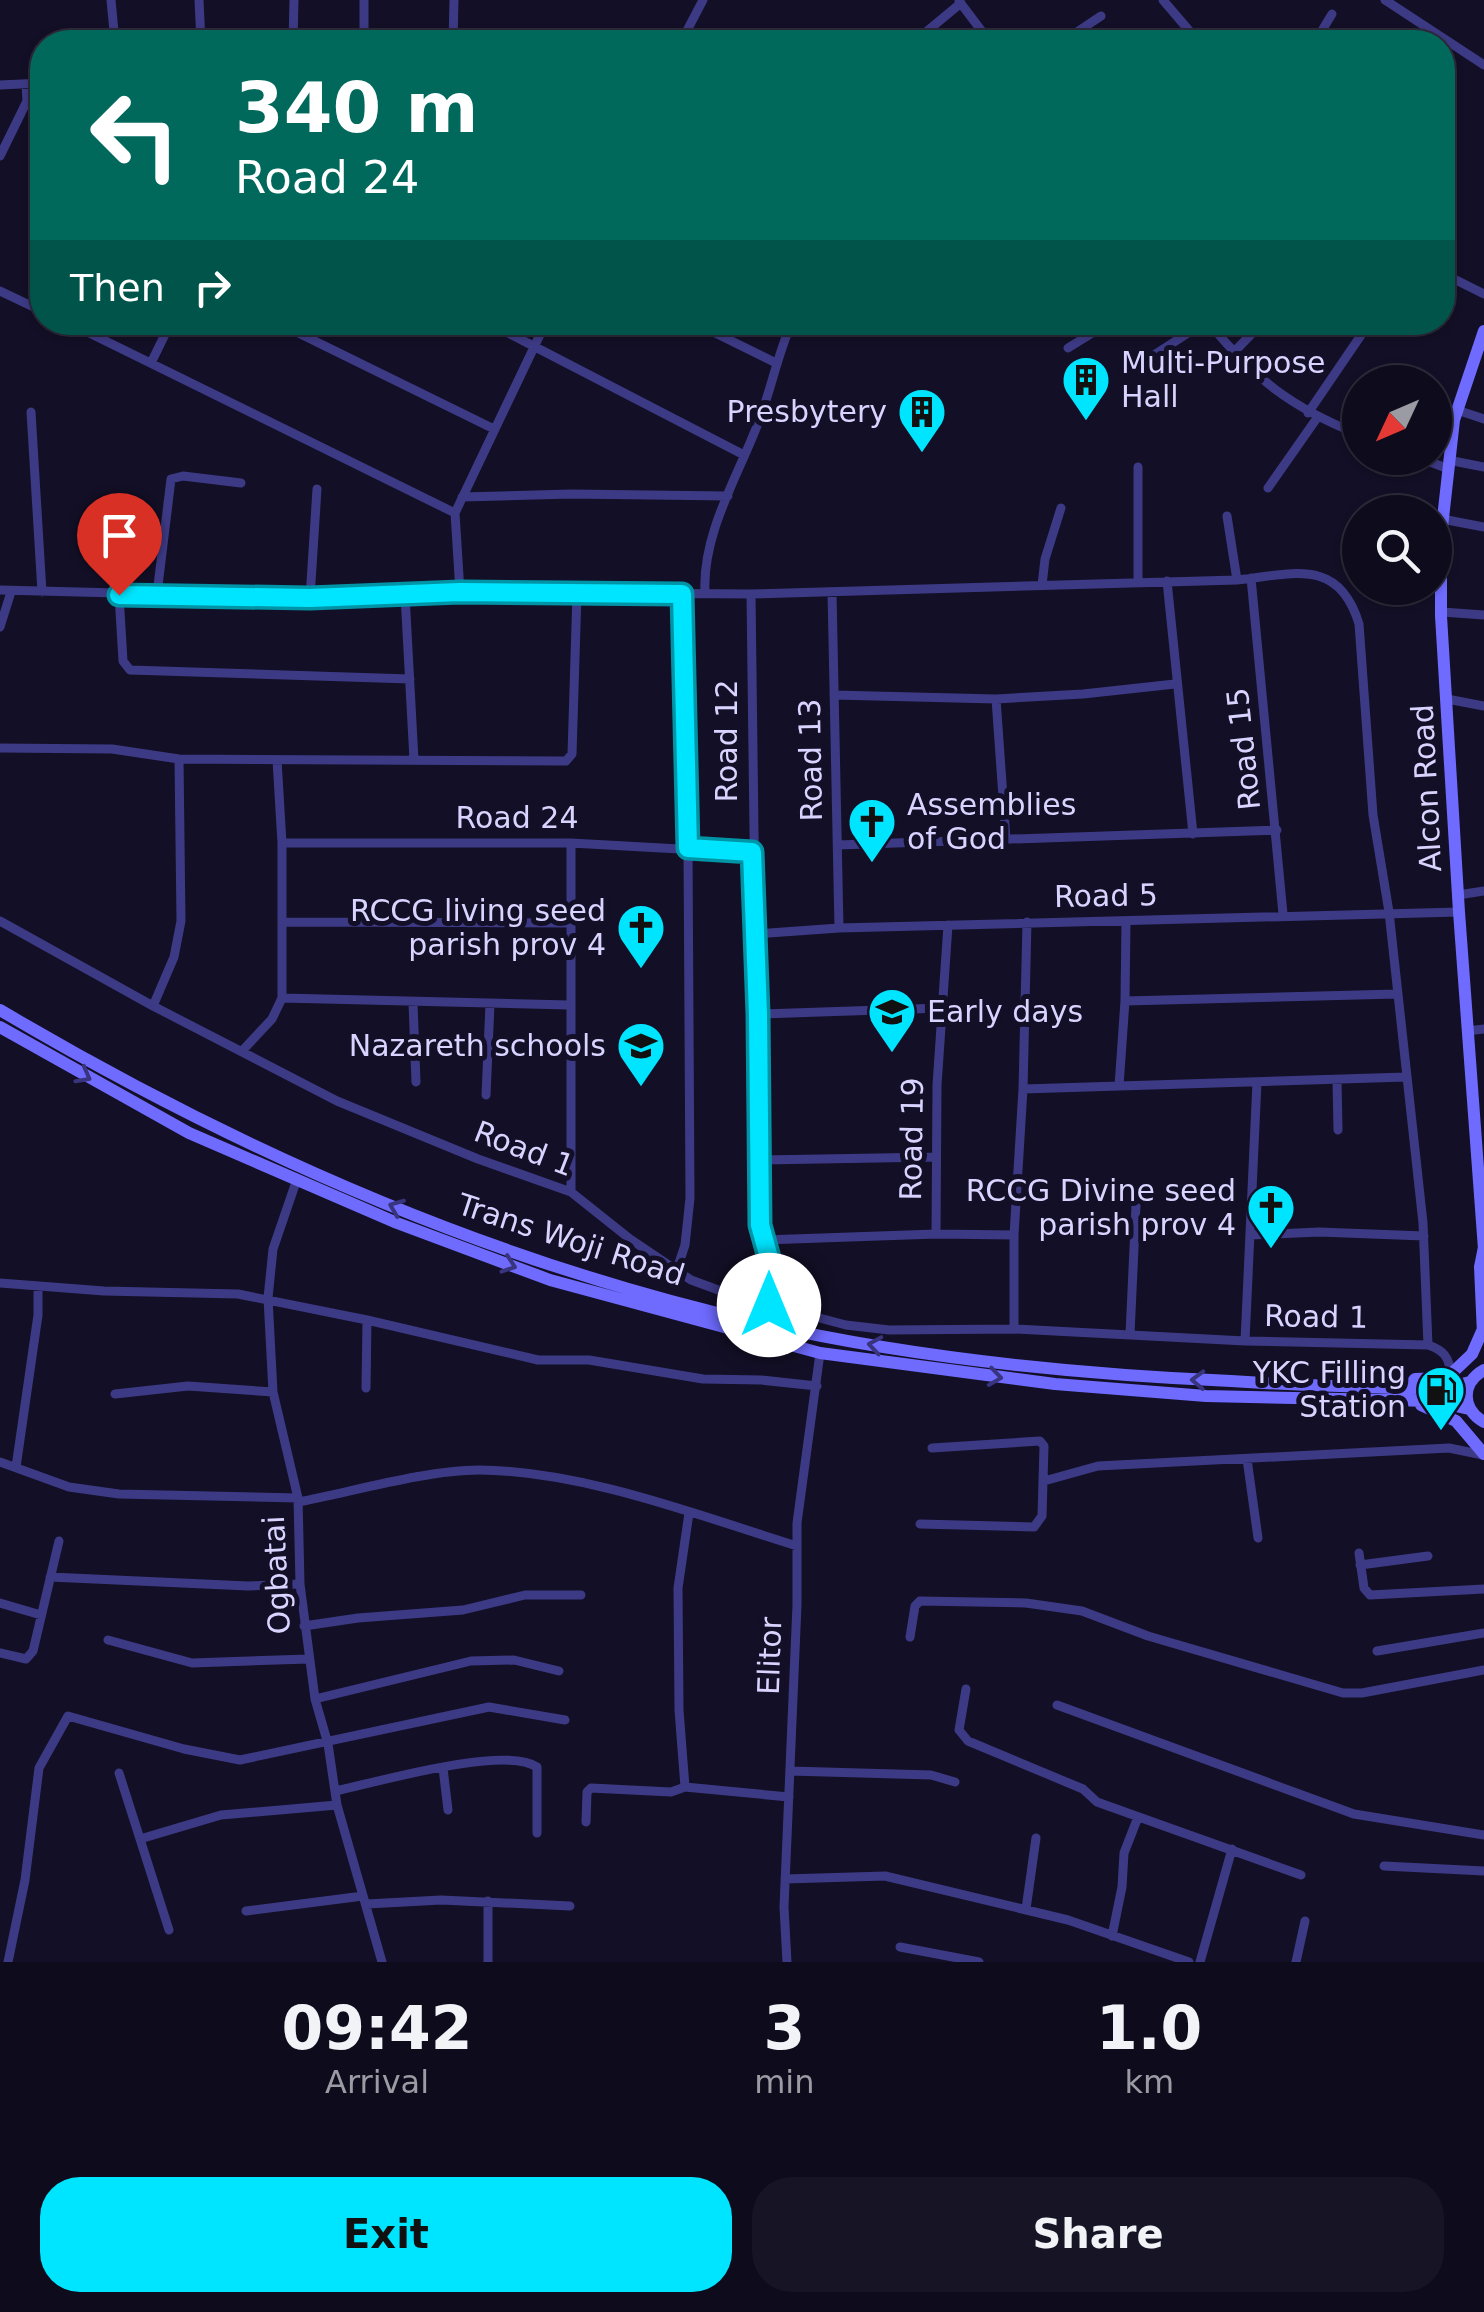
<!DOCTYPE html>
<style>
:root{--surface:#0e0b1c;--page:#171425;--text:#f1f3f6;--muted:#9b9ba3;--line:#2e2b3b;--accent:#00e5ff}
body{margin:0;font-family:"DejaVu Sans",sans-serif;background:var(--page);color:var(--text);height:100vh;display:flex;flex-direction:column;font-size:38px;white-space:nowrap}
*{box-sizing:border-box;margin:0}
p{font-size:32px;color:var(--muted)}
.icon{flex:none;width:55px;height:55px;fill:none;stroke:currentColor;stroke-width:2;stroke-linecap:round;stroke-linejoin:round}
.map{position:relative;height:1962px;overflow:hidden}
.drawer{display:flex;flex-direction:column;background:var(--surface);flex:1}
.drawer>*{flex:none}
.top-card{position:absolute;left:30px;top:30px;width:1425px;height:305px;border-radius:40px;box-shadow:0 2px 8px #0004,0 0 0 2px var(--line);background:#00695c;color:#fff;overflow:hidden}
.needle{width:65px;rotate:226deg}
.buttons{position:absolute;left:1342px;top:365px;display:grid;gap:20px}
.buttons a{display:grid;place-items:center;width:110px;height:110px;border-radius:50%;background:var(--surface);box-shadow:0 2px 8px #0004,0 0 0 2px var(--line);font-size:50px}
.pin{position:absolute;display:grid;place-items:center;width:85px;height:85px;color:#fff;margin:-102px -42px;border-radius:50% 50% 50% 0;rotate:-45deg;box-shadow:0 0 10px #0007}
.pin .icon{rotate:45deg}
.me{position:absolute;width:110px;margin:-55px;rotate:0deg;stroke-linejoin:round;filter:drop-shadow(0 0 8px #0008)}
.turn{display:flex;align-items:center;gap:35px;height:210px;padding:0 40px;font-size:45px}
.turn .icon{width:130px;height:130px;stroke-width:2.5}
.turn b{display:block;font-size:70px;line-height:85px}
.then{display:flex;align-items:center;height:95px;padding:0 40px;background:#0003;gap:20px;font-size:38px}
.eta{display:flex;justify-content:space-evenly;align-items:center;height:170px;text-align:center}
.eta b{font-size:60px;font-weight:700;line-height:70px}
.action{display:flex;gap:20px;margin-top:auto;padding:20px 40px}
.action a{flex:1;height:115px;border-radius:40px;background:var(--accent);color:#111;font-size:40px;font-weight:700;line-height:115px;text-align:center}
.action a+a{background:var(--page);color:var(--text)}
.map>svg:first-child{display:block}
</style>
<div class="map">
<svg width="1484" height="1962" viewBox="0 0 1484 1962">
<rect width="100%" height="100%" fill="#130f26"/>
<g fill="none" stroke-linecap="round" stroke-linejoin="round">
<path stroke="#3d3a85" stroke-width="9" d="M111,0l4,42
M199,0l2,42
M1163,0l35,41
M1385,0l99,65
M959,1l31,41
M523,37l159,1
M293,42l1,-42
M364,42v-42
M453,42l1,-42
M681,42l22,-42
M914,42l47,-39
M1062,42l39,-26
M1315,42l17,-28
M0,85l42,-2
M27,101l15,8
M0,156l27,-55 -1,-17
M1442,273l42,21
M0,291l42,20
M31,305l11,-24
M67,322l388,191
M276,322l218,107
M487,322l257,133
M693,322l83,41
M1208,322c48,58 82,85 152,113
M1068,348l42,-26
M1233,353l30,-31
M151,363l20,-41
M1134,368l71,-46
M1457,410l27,9
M31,412l11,180
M1308,413l62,-91
M1420,458l26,10
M1448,460l36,7
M1138,467v116
M1268,488l49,-70
M462,497l109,-3 157,2
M1227,516l10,64
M1442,519l42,8
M1251,578l32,336
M1167,581l26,253
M1042,585l3,-26 16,-51
M0,590l310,8 150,-6 291,2 486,-14c56,-6 102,-23 122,44l14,191 16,97 34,311 5,122
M460,592l-5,-79 91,-191
M705,592c-3,-60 35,-119 55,-174 12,-32 18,-65 32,-96
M832,592l7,336
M157,594l14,-115 12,-3 58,7
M751,594l8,631 15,52 -5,28
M119,595l4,66 7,9 280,9
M405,595l9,165
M310,598l7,-109
M1442,612l42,3
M0,627l11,-35
M834,695l162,4 87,-5 92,-10
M996,699l10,140
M1447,699l37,7
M0,748l112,1 67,10 387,2 6,-7 5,-161
M282,843h289l181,10
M838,845l439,-15
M1458,895l26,-4
M0,921l153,85 184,95 141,58 93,33 59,47 61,41 41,15 114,30 43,5 125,-1 231,12 183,4c15,5 22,12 22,29
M282,922l289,1
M755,934l84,-6 620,-16
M282,998l287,7
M1125,1001l272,-7
M413,1003l3,79
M153,1006l21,-49 7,-36 -2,-162
M759,1014l183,-6
M1467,1031l17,-2
M242,1051l30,-32 10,-21v-155l-5,-83
M1337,1080l1,50
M1119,1086l6,-85 1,-80
M1023,1089l383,-12
M486,1095l4,-91
M760,1160l176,-3
M296,1182l-23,67 -5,49 5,94 25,106 2,86 15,115 13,45 9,61 45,157
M571,1192v-349
M936,1234l1,-149 11,-160
M1251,1235l68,-3 105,4
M764,1240l172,-6 78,1
M677,1269l8,-24 5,-47 -2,-350 -7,-254
M0,1283l104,8 134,3 129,26 171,40h51l114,19 58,1 56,6
M1014,1329v-94l9,-146 4,-167
M1130,1334l6,-129
M1245,1341l12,-259
M366,1388l1,-68
M115,1394l73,-8 85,6
M1247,1459l11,79
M0,1462l69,25 50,7 179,4
M16,1467l22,-152v-28
M1044,1481l54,-15 351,-18 34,7
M298,1502c53,-10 129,-32 181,-32 105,1 218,45 318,76
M920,1524l114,3 8,-11 2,-70 -4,-5 -108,7
M1359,1553l5,35 6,7 114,-6
M1360,1565l68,-9
M50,1577l198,9 52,-2
M0,1603l41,12
M304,1626l54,-8 105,-8 62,-15h56
M910,1637l5,-31 5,-5 106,2 56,8 66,25 195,57h19l122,-23
M108,1640l84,23 116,-4
M1377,1651l107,-18
M0,1653l26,6 7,-8 26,-110
M966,1689l-7,41 9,11 115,48 14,13 204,73
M315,1699l156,-38 43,-1 45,11
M1057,1705l297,109 130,21
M443,1768l5,42
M790,1771l141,4 24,7
M119,1773l50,157
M685,1787l-6,-77 -1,-122 11,-75
M336,1791c41,-9 169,-46 201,-24v66
M586,1822l1,-30 4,-4 80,4 14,-5 104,10
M140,1839l81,-24 116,-10
M1384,1866l100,5
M785,1879l100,-3 183,44 121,42
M367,1904l74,-4 129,6
M1026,1909l10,-71
M246,1911l117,-15
M1112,1936l10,-49 2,-34 14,-36
M900,1947l79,15
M8,1962l17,-82 14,-112 29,-52 116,33 56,11 249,-53 76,13
M488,1962v-61
M787,1962l-3,-55 13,-302v-82l23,-170
M1200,1962l32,-113
M1296,1962l9,-41"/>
<path stroke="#6f6bff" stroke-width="12" d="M1484,331l-30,89 -13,116v80l18,296 25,337
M0,1010c235,139 488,251 755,312 156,36 316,52 476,59 46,3 92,5 139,6 33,1 68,5 100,-5
M0,1027l189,106 208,90 153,57 270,73 235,31 151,12 228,5 35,8
M1483,1334l-3,-67 4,-20
M1484,1370c-23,13 -23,39 0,52
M1408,1388l7,-9 26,-1 11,-5 20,-19 11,-25
M1421,1405l35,16 28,33"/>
</g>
<defs><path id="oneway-chevron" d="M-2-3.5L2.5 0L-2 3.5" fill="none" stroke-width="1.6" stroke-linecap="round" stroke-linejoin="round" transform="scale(2.5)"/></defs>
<g stroke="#38347d">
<use href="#oneway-chevron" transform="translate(84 1076) rotate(29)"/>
<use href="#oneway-chevron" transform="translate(396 1207) rotate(-158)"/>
<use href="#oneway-chevron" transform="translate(509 1265) rotate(19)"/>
<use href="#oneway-chevron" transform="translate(875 1345) rotate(-171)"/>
<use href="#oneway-chevron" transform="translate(995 1377) rotate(8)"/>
<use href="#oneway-chevron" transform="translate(1198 1380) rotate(-178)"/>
</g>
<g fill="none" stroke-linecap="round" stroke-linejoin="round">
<g stroke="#0095a6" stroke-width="25">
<path id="route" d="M119,595l191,3 150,-6 222,2 6,254 64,4 6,162 2,211 14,51 -5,29"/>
</g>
<use href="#route" stroke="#00e5ff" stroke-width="18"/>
</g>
<defs>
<g id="building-pin" transform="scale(2.5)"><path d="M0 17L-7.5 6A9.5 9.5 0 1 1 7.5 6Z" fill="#00e5ff" stroke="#130f26"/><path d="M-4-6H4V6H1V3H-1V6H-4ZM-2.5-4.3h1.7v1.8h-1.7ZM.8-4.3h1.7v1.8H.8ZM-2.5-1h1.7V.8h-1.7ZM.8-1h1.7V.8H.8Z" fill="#111"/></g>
<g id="church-pin" transform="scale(2.5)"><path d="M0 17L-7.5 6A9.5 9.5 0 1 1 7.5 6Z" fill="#00e5ff" stroke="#130f26"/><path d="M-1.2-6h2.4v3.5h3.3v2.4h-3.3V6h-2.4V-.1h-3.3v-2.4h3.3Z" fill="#111"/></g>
<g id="school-pin" transform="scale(2.5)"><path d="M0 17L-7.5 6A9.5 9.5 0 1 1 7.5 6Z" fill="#00e5ff" stroke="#130f26"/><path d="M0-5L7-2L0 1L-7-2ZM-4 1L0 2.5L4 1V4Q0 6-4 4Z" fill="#111"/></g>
<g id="fuel-pin" transform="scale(2.5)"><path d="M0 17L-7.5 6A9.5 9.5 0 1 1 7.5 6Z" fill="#00e5ff" stroke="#130f26"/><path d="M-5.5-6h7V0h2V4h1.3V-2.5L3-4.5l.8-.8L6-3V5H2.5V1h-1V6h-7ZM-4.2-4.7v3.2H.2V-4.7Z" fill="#111"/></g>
</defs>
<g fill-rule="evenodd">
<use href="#building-pin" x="1086" y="380"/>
<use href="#building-pin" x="922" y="412"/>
<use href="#church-pin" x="872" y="822"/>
<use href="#church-pin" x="641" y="928"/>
<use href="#school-pin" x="892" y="1012"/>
<use href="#school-pin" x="641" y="1046"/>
<use href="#church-pin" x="1271" y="1208"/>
<use href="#fuel-pin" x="1441" y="1390"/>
</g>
<g text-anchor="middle" stroke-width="10" stroke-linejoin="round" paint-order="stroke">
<g font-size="30" fill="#d9d4ff" stroke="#130f26" text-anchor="end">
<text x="1121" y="373" text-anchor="start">Multi-Purpose<tspan x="1121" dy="34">Hall</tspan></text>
<text x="887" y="422">Presbytery</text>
<text x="907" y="815" text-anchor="start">Assemblies<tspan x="907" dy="34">of God</tspan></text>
<text x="606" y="921">RCCG living seed<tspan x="606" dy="34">parish prov 4</tspan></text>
<text x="927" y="1022" text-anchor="start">Early days</text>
<text x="606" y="1056">Nazareth schools</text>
<text x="1236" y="1201">RCCG Divine seed<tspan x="1236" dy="34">parish prov 4</tspan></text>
<text x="1406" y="1383">YKC Filling<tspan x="1406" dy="34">Station</tspan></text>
</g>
<g font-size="30" fill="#d9d4ff" stroke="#130f26">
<text transform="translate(727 741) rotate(-90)" y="10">Road 12</text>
<text transform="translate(1244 749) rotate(-96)" y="10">Road 15</text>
<text transform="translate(811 760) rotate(-91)" y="10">Road 13</text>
<text transform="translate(1427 788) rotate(-93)" y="10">Alcon Road</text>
<text x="517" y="828">Road 24</text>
<text transform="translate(1106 896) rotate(-1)" y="10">Road 5</text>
<text transform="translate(912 1139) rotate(-89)" y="10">Road 19</text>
<text transform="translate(524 1149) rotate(21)" y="10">Road 1</text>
<text transform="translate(571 1240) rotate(18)" y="10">Trans Woji Road</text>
<text transform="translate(1316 1317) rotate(1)" y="10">Road 1</text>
<text transform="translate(277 1575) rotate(-93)" y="10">Ogbatai</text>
<text transform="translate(770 1656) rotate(-88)" y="10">Elitor</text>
</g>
</g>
</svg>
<div class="buttons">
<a><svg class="needle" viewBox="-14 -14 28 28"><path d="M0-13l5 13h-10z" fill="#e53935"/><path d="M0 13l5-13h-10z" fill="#9b9ba3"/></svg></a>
<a><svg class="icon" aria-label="search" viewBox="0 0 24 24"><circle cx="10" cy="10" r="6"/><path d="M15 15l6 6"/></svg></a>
</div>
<div class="pin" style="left:119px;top:595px;background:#d93025"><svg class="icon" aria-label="arrive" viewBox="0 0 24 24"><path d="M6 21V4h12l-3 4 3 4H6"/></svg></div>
<svg class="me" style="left:769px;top:1305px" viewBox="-20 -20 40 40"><circle r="19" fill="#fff"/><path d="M0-13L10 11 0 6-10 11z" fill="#00e5ff"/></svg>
<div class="top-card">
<div class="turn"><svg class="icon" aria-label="left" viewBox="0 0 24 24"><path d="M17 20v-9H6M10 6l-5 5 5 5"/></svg><div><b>340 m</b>Road 24</div></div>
<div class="then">Then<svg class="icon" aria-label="right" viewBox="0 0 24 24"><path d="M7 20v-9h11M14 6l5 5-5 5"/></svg></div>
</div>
</div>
<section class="drawer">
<div class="eta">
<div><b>09:42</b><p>Arrival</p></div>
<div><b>3</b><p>min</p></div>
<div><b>1.0</b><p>km</p></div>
</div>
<div class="action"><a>Exit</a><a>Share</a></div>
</section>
